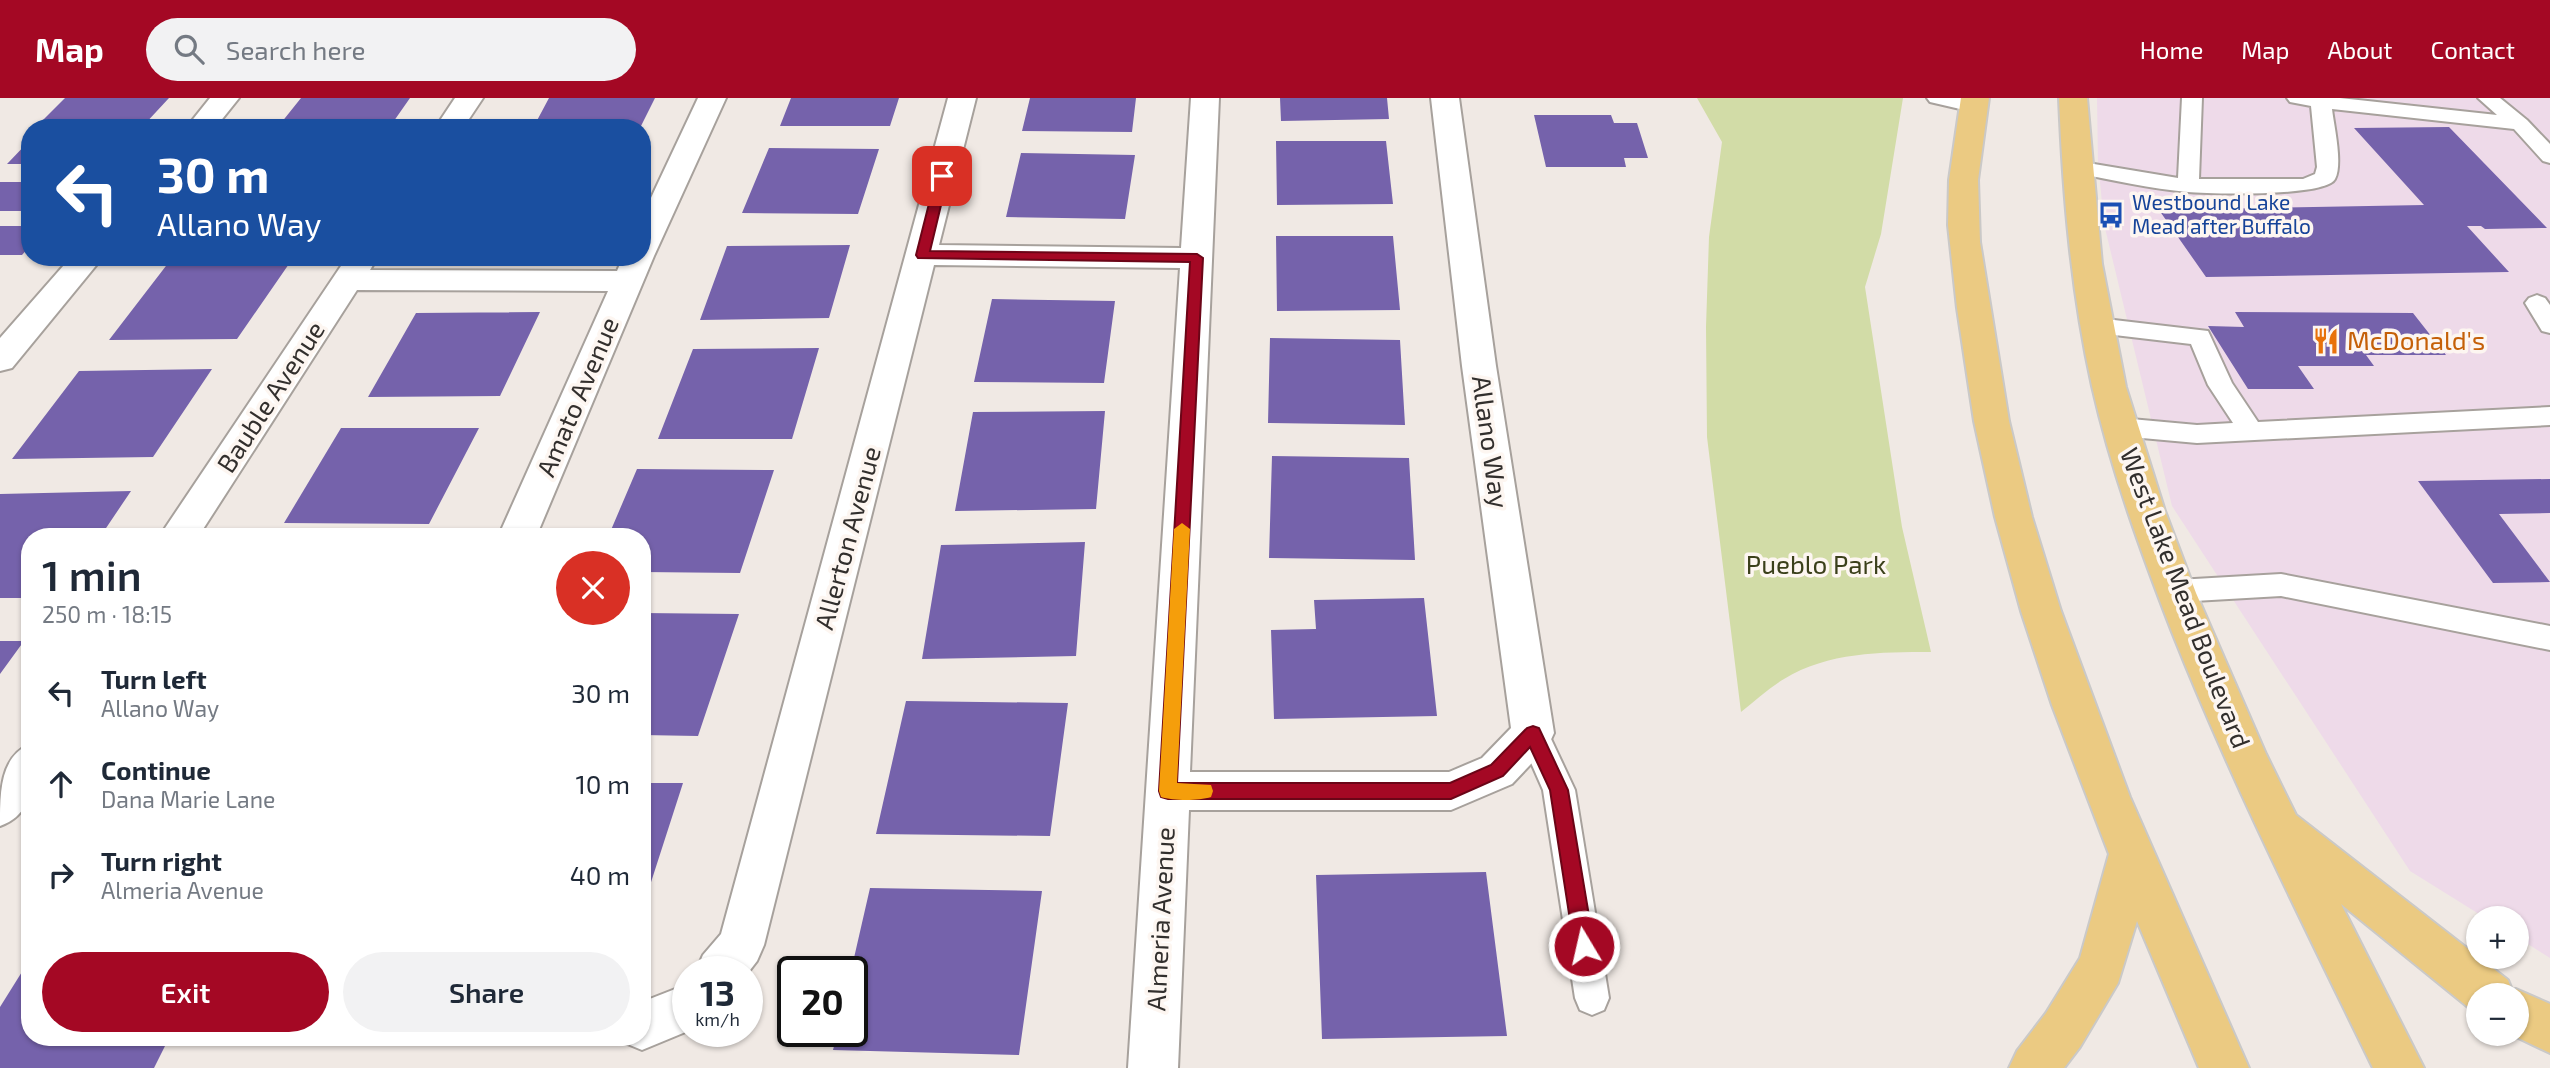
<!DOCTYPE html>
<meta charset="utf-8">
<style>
:root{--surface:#fff;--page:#f2f2f3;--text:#1f2937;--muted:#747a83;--accent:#a40824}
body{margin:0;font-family:"Exo 2",sans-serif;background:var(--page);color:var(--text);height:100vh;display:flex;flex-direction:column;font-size:26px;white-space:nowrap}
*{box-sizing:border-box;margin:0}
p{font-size:23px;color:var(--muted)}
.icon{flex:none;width:38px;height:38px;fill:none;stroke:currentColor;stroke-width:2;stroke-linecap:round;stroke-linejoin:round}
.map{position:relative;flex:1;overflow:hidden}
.details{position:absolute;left:21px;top:430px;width:630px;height:518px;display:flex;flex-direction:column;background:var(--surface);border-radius:28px;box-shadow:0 2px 5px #0004}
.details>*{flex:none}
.banner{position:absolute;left:21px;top:21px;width:630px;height:147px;border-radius:28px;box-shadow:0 2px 5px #0004;background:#1a4fa0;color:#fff;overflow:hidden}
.controls{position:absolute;left:2466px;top:808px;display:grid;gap:14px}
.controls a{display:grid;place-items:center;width:63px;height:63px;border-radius:50%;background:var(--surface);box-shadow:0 2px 5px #0004;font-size:35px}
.speed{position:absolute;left:672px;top:858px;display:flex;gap:14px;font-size:35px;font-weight:700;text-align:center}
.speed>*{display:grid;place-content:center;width:91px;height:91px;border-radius:50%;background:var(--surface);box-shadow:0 2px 5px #0004;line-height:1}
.speed small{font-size:18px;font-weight:400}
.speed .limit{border:4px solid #111;border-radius:10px;background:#fff;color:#111}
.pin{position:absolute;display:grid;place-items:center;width:60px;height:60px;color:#fff;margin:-30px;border-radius:14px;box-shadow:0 4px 10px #0006}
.me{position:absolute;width:77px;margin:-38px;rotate:351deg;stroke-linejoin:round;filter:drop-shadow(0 0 5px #0008)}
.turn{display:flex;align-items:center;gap:24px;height:147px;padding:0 21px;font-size:32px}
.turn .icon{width:91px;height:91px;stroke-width:2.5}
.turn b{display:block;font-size:49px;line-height:60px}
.round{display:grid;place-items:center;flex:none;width:74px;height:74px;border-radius:37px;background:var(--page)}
.overview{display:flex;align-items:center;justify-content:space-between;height:119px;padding:0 21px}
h1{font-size:42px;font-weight:600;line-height:52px}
.action{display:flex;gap:14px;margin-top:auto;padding:14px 21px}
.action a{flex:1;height:80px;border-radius:42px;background:var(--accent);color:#fff;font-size:28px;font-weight:600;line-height:80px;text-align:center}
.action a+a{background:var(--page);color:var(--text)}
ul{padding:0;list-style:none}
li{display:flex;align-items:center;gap:21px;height:91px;padding:0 21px}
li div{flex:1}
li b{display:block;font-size:26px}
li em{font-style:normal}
header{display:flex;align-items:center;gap:42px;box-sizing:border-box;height:98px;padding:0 35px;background:var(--accent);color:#fff}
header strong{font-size:33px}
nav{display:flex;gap:38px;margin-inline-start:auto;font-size:24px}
.search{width:490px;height:63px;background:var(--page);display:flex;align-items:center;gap:18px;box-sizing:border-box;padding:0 24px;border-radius:38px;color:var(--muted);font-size:26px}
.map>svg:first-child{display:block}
</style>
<header>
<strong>Map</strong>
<div class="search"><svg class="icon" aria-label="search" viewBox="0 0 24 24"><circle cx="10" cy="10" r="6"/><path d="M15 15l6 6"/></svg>Search here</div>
<nav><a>Home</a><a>Map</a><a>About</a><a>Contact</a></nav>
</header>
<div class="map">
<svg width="2550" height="970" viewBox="0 0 2550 970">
<rect width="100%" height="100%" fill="#f0e9e4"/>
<path fill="#eedae9" d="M2097,0h453v860l-33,-21 -1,-18h-29l-77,-48 -238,-365 -68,-282 -6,-63z"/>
<path fill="#d2dca7" d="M1697,0h206l-22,136 -16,53 37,240 29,125c-50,0 -103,0 -147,27 -15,9 -29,22 -43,33l-34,-275 -1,-110 3,-90 13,-95z"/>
<path fill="#7562ab" d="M65,0h104l-26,28 -105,-1z
M301,0h109l-21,30h-112z
M549,0h106l-15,30h-107z
M791,0h108l-9,28h-110z
M1030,0h106l-4,34 -110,-1z
M1280,0h107l2,21 -108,2z
M1534,17h77l3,8h23l11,35h-24l2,9h-80z
M2449,29l98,101 -62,1 -4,-3h-14l42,46 -303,5 -47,-67 265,-5 -70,-77z
M30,42v24h-23z
M1276,43h110l7,63 -116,1z
M769,50l110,1 -21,65 -116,-1z
M1021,55l114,2 -10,64 -119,-2z
M0,84h30v29h-30z
M0,128h30v20l-8,9h-22z
M1276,138h117l7,74 -123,1z
M850,147l-21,73 -129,2 27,-74z
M291,163l-54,78 -128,1 60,-78z
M992,201l123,2 -11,82 -130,-1z
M540,214l-40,84 -132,1 48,-84z
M2235,214l178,1 33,42h-80l8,11h-76l16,23h-66l-40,-63 36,1z
M1270,240l130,2 5,85 -137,-2z
M819,250l-27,91h-134l35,-90z
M212,271l-59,88 -141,2 67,-88z
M1105,313l-9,98 -141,2 18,-99z
M341,330h138l-50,96 -145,-1z
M1272,358l137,2 6,102 -146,-2z
M637,371l137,1 -34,103 -98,-1v-35h-34z
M2550,381v34l-51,1 51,68 -57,1 -75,-102z
M131,393l-31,46h-70v61h-30v-104z
M1085,444l-9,114 -154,3 19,-114z
M1424,500l13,118 -163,3 -3,-89 45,-1 -2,-29z
M642,515l97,1 -41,122 -56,-1z
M0,543h24l-24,33z
M906,603l162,2 -18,133 -174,-2z
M642,685h41l-40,124h-1z
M1486,774l21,164 -185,3 -6,-164z
M870,790l172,3 -23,164 -186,-5 5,-19h14l-1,-60z
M30,861v79h139l-15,30h-154v-61z"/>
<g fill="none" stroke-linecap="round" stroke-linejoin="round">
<g stroke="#a7a19c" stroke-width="4">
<path id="lane" d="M1927,0h37l16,4 3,4 -3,4 -7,2 -43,-10z
M2182,0h20l-3,81h104l12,-5 2,-7 -6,-61 -21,-4 -3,-4h53l157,17 -19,-17h22l27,22 23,24v19l-7,-2 -29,-32 -182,-20c2,17 11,55 3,70 -9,18 -125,15 -147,13 -37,-3 -75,-12 -112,-19l-7,-2 -4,-4 4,-4 7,-2 102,17z
M2537,197l8,3 5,7v28l-8,-2 -17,-28 4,-5z
M2097,220l111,13 24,52 26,39 292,-15v18l-353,18 -77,-7 -9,-3 -4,-6 4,-6 9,-3 77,7 36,-2 -25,-38 -17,-41 -102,-12 -4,-6 4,-6z
M2281,476l269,52v24l-269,-54 -104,6 -10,-3 -4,-8 4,-8 10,-3z
M1533,622l11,4 31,66 34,208 -5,12 -12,5 -12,-5 -5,-12 -32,-208 -25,-57 4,-9z"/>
</g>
<g stroke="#a7a19c" stroke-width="4">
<path id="street" d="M210,0h29l-24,30h-29z
M455,0h28l-20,30h-28z
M698,0h28l-72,158 -118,281h-38l110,-246 -251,-1 -159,247h-39l188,-280h31l-8,13 247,1 6,-14h19v-40z
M948,0h28l-37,147 242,3 10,-150h28l-29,674h259l33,-14 29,-30 -49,-362 -31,-268h28l37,268 58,367 -6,13 -36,38 -61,26h-262l-11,258h-50l52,-800 -246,-3 -170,680 -7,16 -10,13v-3h-51l7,-16 18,-21z
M71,159h32l-91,111 -12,3v-33z
M30,646c0,34 8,68 -30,82 0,-34 0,-69 30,-82z
M688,886v47l-46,19 -17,-7 -2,-5h19v-36z"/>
</g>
<g stroke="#cac9c8" stroke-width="4">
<path id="primary" d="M1961,0h28l-11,82 2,62 29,179 23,96 29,94 69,186 119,271h-50l-62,-147 -19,62 -38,64 -16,21h-55l8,-17 29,-38 34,-55 29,-104 -57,-149 -31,-94 -26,-94 -21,-96 -17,-113 -9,-83 1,-45z
M2059,0h28l15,166 24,123 39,124 31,82 70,161 30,61 212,165 4,10 4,-1 34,15v49l-40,-19h6v-38h-38v18l-4,-2 -133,-108 83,164h-51c-70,-144 -142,-287 -201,-436 -31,-80 -61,-162 -80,-246 -21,-95 -29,-191 -33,-288z"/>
</g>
<use href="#lane" fill="#fff" fill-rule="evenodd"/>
<use href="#street" fill="#fff" fill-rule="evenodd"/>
<use href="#primary" fill="#ebca82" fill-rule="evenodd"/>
</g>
<path fill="#a40824" stroke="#6b0517" stroke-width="2" d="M942,75l6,3 -18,75 267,3 6,4 -26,525h273l41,-18 36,-37 6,-2 6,2 29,62 26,156 -3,7 -7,2 -7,-2 -3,-7 -24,-156 -20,-43 -27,29 -52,23h-283l-7,-2 -2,-6 31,-529 -272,-4 -2,-3 20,-79z"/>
<path fill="#f59e0b" d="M1182,425l8,6 -13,254 34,2 2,6 -2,6c-13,4 -37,4 -50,0l-2,-6 15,-262z"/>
<defs>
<g id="bus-bare" transform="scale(2.1)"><path d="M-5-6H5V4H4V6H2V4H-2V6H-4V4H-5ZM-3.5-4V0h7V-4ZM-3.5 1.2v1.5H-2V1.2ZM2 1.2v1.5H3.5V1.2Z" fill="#1a4fb4" stroke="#fdf6f1" stroke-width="2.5" paint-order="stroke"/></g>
<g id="restaurant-bare" transform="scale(2.1)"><path d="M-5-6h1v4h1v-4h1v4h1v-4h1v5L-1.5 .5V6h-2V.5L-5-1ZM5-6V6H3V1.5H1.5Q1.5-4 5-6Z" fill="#e8710a" stroke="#fdf6f1" stroke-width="2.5" paint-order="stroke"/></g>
</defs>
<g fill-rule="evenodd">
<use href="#bus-bare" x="2111" y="117"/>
<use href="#restaurant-bare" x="2326" y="243"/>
</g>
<g text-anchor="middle" stroke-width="7" stroke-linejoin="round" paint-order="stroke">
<g font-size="21" fill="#164399" stroke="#fdf6f1" text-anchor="start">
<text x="2132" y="112">Westbound Lake<tspan x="2132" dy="24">Mead after Buffalo</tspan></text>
</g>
<g font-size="26" fill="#c56008" stroke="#fdf6f1" text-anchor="start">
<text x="2347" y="252">McDonald's</text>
</g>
<g font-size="26" fill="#322f2d" stroke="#fdf6f1">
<text transform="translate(271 299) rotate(-57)" y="9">Bauble Avenue</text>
<text transform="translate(578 299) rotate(-67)" y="9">Amato Avenue</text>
<text transform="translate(1490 344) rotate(82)" y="9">Allano Way</text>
<text transform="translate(848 440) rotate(-75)" y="9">Allerton Avenue</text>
<text transform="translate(2185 500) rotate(69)" y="9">West Lake Mead Boulevard</text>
<text transform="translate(1161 821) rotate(-87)" y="9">Almeria Avenue</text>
</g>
<g font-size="26" fill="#3b401b" stroke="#fdf6f1">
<text x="1816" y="476">Pueblo Park</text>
</g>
</g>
</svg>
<div class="controls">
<a>+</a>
<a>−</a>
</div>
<div class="speed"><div>13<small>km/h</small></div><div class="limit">20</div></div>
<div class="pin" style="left:942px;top:78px;background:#d93025"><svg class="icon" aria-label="arrive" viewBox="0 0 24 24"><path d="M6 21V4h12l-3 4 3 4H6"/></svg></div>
<svg class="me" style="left:1584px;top:848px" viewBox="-20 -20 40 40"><circle r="17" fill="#a40824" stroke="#fff" stroke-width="3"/><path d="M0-11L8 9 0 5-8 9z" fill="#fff"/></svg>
<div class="banner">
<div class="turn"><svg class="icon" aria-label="left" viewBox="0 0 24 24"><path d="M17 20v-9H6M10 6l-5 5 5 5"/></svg><div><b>30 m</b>Allano Way</div></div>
</div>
<section class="details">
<div class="overview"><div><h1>1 min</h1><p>250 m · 18:15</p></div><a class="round" style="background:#d93025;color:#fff"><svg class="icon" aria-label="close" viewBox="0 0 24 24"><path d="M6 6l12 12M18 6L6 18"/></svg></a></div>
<ul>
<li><svg class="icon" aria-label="left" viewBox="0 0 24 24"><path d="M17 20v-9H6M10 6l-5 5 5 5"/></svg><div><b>Turn left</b><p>Allano Way</p></div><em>30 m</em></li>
<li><svg class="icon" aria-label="ahead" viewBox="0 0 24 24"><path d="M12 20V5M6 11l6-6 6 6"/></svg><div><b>Continue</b><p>Dana Marie Lane</p></div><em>10 m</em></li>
<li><svg class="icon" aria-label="right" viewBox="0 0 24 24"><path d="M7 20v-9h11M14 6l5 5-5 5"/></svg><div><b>Turn right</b><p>Almeria Avenue</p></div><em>40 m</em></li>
</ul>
<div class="action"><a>Exit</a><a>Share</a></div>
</section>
</div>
